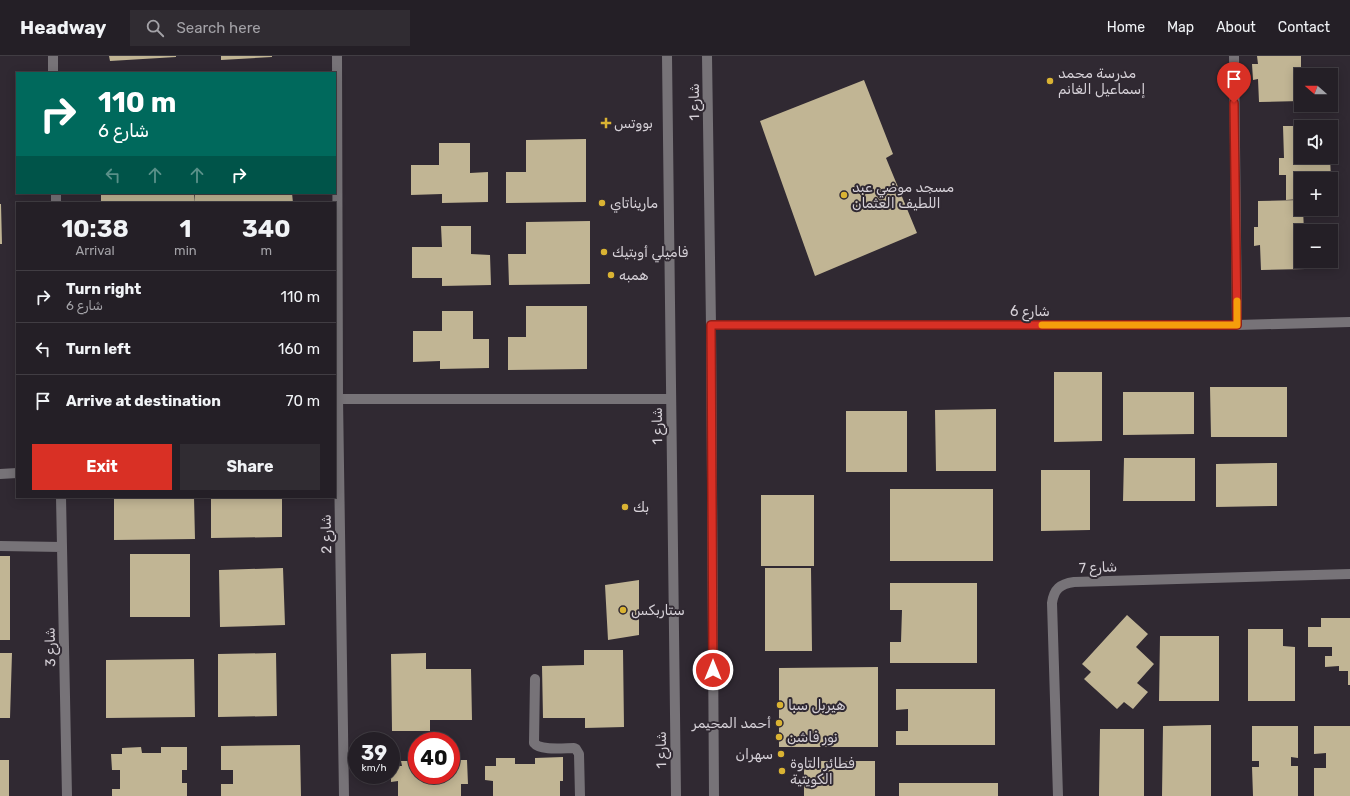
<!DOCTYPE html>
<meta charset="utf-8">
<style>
:root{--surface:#241f26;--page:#302c32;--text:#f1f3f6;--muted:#a3a2a7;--line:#413d43;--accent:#d93025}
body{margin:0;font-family:Rubik,"Noto Naskh Arabic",sans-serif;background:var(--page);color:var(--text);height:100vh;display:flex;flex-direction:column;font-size:15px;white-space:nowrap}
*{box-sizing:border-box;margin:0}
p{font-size:13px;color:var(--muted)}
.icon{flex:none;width:22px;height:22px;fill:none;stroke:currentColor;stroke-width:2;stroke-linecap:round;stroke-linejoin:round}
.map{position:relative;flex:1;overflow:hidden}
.side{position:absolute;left:16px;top:146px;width:320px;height:296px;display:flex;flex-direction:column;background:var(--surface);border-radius:0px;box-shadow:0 2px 10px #0003,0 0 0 1px var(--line)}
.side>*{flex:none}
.hud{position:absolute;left:16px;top:16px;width:320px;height:122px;border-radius:0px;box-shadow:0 2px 10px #0003,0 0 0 1px var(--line);background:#00695c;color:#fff;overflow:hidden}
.needle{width:26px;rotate:290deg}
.fabs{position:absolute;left:1294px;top:12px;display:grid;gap:8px}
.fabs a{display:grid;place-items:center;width:44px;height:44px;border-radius:0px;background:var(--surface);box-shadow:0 2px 10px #0003,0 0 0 1px var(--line);font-size:20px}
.speed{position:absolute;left:348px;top:676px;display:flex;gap:8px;font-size:20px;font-weight:700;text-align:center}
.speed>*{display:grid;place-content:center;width:52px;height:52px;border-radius:50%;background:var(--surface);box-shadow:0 2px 10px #0003,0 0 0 1px var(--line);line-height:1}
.speed small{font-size:10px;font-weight:400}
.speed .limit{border:6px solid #d22;background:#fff;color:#111}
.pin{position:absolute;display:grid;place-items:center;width:34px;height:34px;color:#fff;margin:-41px -17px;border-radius:50% 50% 50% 0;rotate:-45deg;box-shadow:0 0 4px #0007}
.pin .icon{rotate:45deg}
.me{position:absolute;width:44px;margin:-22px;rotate:0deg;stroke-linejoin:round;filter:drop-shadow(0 0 3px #0008)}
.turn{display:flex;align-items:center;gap:14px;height:84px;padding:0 16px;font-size:18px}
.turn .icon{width:52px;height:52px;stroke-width:2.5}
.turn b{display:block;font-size:28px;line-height:34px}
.lanes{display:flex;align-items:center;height:38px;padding:0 16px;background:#0003;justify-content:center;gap:20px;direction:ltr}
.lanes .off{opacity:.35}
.eta{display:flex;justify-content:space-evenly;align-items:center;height:68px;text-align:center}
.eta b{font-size:24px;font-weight:700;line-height:28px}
.primary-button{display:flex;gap:8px;margin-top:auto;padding:8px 16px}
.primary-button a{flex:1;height:46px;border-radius:0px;background:var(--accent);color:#fff;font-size:16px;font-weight:700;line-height:46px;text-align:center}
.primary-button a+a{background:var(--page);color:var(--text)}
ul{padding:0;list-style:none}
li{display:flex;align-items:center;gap:12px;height:52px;padding:0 16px;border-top:1px solid var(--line)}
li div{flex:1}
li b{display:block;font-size:15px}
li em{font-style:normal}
header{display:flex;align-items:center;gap:24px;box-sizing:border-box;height:56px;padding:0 20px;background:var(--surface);border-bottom:1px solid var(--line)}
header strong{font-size:19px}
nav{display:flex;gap:22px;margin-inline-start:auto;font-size:14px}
.search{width:280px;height:36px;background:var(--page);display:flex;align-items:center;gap:10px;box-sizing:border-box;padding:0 14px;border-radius:0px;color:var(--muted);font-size:15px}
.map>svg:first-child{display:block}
</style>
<header>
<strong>Headway</strong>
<div class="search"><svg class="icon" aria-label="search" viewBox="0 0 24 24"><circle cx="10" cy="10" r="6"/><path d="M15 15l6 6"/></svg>Search here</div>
<nav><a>Home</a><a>Map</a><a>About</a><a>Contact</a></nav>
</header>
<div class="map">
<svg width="1350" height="740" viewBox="0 0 1350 740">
<rect width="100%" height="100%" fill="#302932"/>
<path fill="#c1b594" d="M109,0h67v1l-66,4z
M221,0h51v1l-51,3z
M1257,0h44v45l-42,1 -1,-23 -5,1 -1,-16h6z
M864,24l29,74 -7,4 31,75 -102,43 -55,-155z
M1329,69v2h-27v-1z
M1283,70h18v31h29l1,22h-30v20l-15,1v-25h-7v-17h5z
M586,83v63l-80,1v-31h20v-32z
M439,87h31v30l18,-1v30l-46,1v-9l-31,1v-30h28z
M101,137h93l1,10h-94z
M195,137h97l1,10h-98z
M1301,144v9h2l1,22h-3v30h4v8l-44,1 -1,-25 -6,1v-19h4v-26z
M0,148h1l1,40h-2z
M590,165v63l-81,1 -1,-31h18v-32z
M441,170h30v28l19,1 1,30 -49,1v-8h-30v-31h30z
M526,250h61v63l-79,1v-33h18z
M442,255h31v28h16v29l-49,1v-8l-27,1v-31h29z
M1054,316h48v69l-48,1z
M1210,331h77v50h-76z
M1123,336h71v42l-71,1z
M996,353v62h-60l-1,-61z
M846,355h61v61h-61z
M1124,402h71v43h-72z
M1277,407v43l-61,1v-43z
M1041,414h49v60l-49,1z
M890,433h103v72h-103z
M761,439h53v71h-53z
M114,441h80l1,42 -81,1z
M211,441h71v40l-71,1z
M130,498h60v63h-60z
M0,500h10v84h-10z
M283,512l2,57 -65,2 -1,-57z
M765,512h46l1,83h-47z
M639,524v55l-31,5 -3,-55z
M890,527h87v80h-87v-21h11l1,-32h-12z
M1127,559l21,19 -12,13 18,17 -17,19 11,9 -15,17 -9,-7 -7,7 -33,-30 7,-7 -9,-8z
M1321,562h29v67h-2v-14h-9v-5l-14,1v-11h7v-9h-24v-20h13z
M1248,573h35v17l12,1v54h-47z
M1160,580h59v65h-60z
M584,594h39l1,77 -39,1v-10h-42l-1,-52 42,-1z
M0,597h12l-2,65h-10z
M276,597l1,63 -59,1v-63z
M426,597v16h45l1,51h-42v11h-38l-1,-77z
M194,603l1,58 -89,1v-58z
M878,611v80h-99v-79z
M896,633h99v56h-99v-14h12v-22l-12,1z
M1211,669v71h-49l1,-70z
M1252,670h46v32l-7,-1v9h7v30h-45l-1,-29h7v-6h-7z
M1314,670h36v70h-36v-28h12v-15l-12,1z
M1100,673h44v67h-45z
M300,689l1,51h-80v-12h12v-14h-12v-24z
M141,691l1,6h19v-6h26v23h-5v13h5v13h-75v-7h8v-19h-8l-1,-16h11v-6z
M563,701v24h-3v15h-67v-15l-8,-1v-14h11v-8h19v6h20v-6z
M0,704h9v36h-9z
M451,704h16l1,24h-7v12h-63v-15l-7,1v-16h11l-1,-5h16v14h34z
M804,705h71v35h-71z
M899,727h99v13h-99z"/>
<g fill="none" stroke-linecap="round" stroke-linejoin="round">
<path stroke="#777378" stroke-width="10" d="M53,0v17
M337,0l1,343 6,397
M667,0l9,740
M707,0l4,269 3,471
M1234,0l3,269
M56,137v10
M711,269h526l113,-3
M338,343h333
M0,418l17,-1
M61,441l6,299
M0,490l62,1
M535,623l-1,64c6,8 30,5 40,5l2,1 3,5 1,42
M1058,740l-6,-193c2,-14 8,-19 22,-21l276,-8"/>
</g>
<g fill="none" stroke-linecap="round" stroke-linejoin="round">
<g stroke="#8d1f18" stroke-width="10">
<path id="route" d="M713,614l-2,-345h526l-3,-222"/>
</g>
<use href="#route" stroke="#d93025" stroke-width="7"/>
<path stroke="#f59e0b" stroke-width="7" d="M1042,269h195v-24"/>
</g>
<g fill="#dab333" stroke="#302932" stroke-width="1.5">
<circle cx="1050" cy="25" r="4"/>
<path d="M604 61h4v4h4v4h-4v4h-4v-4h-4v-4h4z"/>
<circle cx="844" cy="139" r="4"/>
<circle cx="602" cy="147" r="4"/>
<circle cx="604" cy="196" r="4"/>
<circle cx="611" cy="219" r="4"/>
<circle cx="625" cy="451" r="4"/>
<circle cx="623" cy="554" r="4"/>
<circle cx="780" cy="649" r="4"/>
<circle cx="779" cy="667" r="4"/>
<circle cx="779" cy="681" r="4"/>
<circle cx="781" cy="698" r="4"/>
<circle cx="782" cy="715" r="4"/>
</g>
<g text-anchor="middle" stroke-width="4" stroke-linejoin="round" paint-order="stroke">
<g font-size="14" fill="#d5d0d7" stroke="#302932" text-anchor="start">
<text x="1058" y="22">مدرسة محمد<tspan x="1058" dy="16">إسماعيل الغانم</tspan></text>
<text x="614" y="72">بووتس</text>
<text x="852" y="136">مسجد موضي عبد<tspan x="852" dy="16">اللطيف العثمان</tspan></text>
<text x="610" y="152">ماريناتاي</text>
<text x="612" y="201">فاميلي أوبتيك</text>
<text x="619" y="224">همبه</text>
<text x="633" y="456">بك</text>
<text x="631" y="559">ستاربكس</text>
<text x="788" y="654">هيربل سبا</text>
<text x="771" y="672" text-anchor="end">أحمد المحيمر</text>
<text x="787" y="686">نور فاشن</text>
<text x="773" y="703" text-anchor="end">سهران</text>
<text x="790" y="712">فطائر التاوة<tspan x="790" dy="16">الكويتية</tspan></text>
</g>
<g font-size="14" fill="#d5d0d7" stroke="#302932">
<text transform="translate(694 46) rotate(-91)" y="5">شارع 1</text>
<text x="1030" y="260">شارع 6</text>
<text transform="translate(657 370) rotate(-91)" y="5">شارع 1</text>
<text transform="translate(326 478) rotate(-91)" y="5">شارع 2</text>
<text transform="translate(1098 511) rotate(-2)" y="5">شارع 7</text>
<text transform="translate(50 591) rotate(-91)" y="5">شارع 3</text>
<text transform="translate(661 694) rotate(-91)" y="5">شارع 1</text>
</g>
</g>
</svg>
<div class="fabs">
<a><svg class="needle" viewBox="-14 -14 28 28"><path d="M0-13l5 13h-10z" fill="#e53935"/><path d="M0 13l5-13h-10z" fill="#a3a2a7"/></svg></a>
<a><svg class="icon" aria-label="sound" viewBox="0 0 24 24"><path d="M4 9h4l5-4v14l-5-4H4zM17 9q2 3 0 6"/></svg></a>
<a>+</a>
<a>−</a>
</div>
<div class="speed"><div>39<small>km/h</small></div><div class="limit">40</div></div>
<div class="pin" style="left:1234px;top:47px;background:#d93025"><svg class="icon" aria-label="arrive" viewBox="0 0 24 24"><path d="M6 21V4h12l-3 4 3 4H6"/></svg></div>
<svg class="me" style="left:713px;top:614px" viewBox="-20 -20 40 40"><circle r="17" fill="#d93025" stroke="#fff" stroke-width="3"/><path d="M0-11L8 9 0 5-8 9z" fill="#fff"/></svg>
<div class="hud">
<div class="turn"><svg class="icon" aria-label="right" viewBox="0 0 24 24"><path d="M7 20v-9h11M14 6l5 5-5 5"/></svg><div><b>110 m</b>شارع 6</div></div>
<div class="lanes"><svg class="icon off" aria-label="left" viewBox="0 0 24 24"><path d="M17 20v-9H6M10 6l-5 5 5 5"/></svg><svg class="icon off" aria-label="ahead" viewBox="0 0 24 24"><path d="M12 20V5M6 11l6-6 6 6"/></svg><svg class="icon off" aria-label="ahead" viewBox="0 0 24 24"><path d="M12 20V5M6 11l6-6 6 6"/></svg><svg class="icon" aria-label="right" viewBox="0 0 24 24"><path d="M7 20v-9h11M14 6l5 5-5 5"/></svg></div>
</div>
<section class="side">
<div class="eta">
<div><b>10:38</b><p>Arrival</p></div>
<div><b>1</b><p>min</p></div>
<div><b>340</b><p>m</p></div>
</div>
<ul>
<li><svg class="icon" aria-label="right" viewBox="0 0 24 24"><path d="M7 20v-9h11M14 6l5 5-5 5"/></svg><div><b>Turn right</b><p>شارع 6</p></div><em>110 m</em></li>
<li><svg class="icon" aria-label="left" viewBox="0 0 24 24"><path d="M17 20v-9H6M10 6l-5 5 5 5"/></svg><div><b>Turn left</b></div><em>160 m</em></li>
<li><svg class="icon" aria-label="arrive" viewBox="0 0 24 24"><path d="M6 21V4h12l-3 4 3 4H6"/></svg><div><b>Arrive at destination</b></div><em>70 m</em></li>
</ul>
<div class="primary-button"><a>Exit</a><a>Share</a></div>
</section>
</div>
